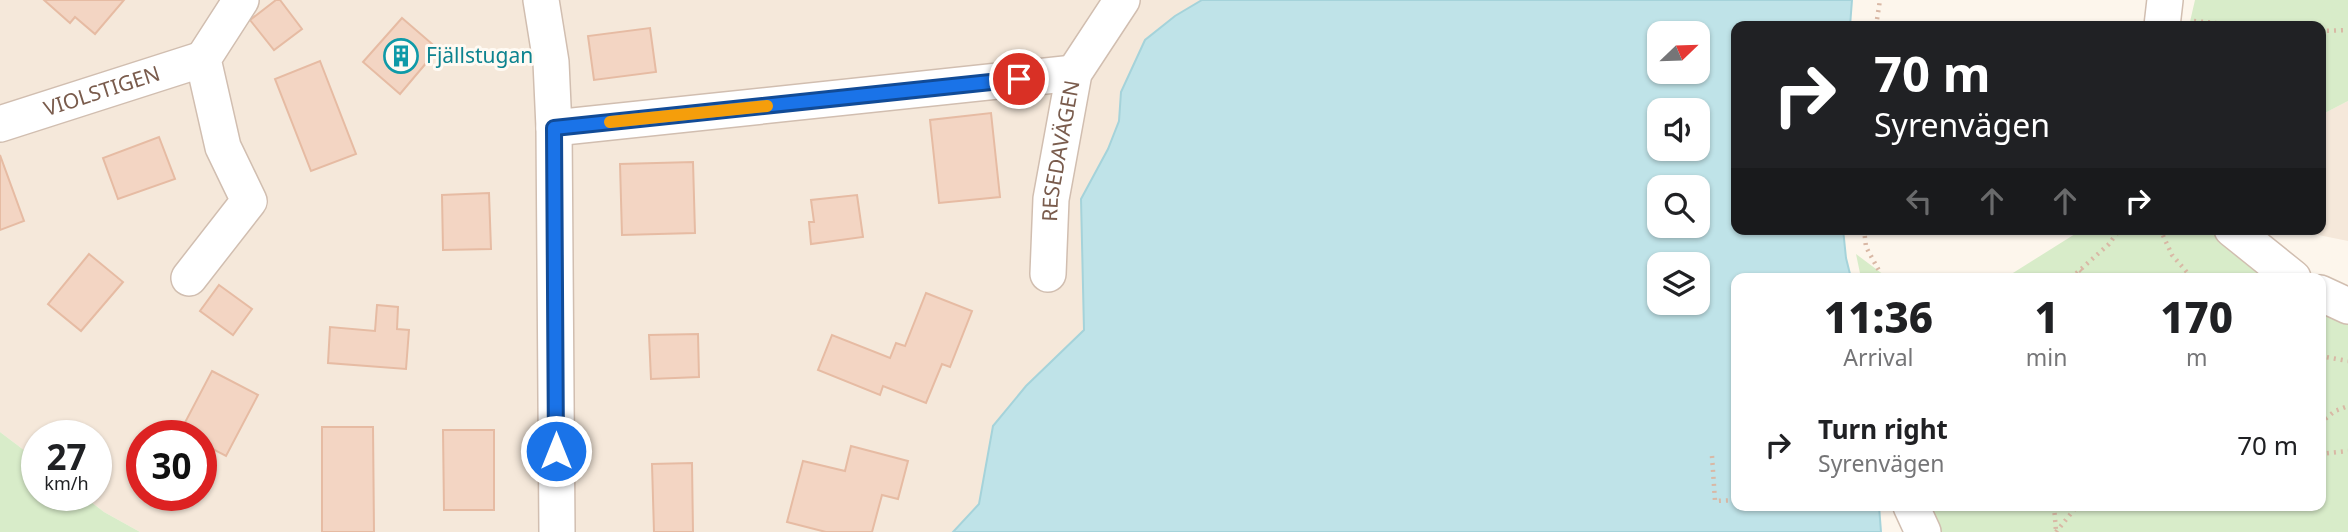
<!DOCTYPE html>
<meta charset="utf-8">
<style>
:root{--surface:#fff;--page:#f2f2f2;--text:#202124;--muted:#757577}
body{margin:0;font-family:"Noto Sans",sans-serif;background:var(--page);color:var(--text);height:100vh;display:flex;flex-direction:column;font-size:26px;white-space:nowrap}
*{box-sizing:border-box;margin:0}
p{font-size:23px;color:var(--muted)}
.icon{flex:none;width:38px;height:38px;fill:none;stroke:currentColor;stroke-width:2;stroke-linecap:round;stroke-linejoin:round}
.map{position:relative;flex:1;overflow:hidden}
.drawer{position:absolute;left:1731px;top:273px;width:595px;height:238px;display:flex;flex-direction:column;background:var(--surface);border-radius:14px;box-shadow:0 2px 5px #0004}
.drawer>*{flex:none}
.hud{position:absolute;left:1731px;top:21px;width:595px;height:214px;border-radius:14px;box-shadow:0 2px 5px #0004;background:#202124;color:#fff;overflow:hidden}
.needle{width:46px;rotate:67deg}
.controls{position:absolute;left:1647px;top:21px;display:grid;gap:14px}
.controls a{display:grid;place-items:center;width:63px;height:63px;border-radius:14px;background:var(--surface);box-shadow:0 2px 5px #0004;font-size:35px}
.speed{position:absolute;left:21px;top:420px;display:flex;gap:14px;font-size:35px;font-weight:700;text-align:center}
.speed>*{display:grid;place-content:center;width:91px;height:91px;border-radius:50%;background:var(--surface);box-shadow:0 2px 5px #0004;line-height:1}
.speed small{font-size:18px;font-weight:400}
.speed .limit{border:10px solid #d22;background:#fff;color:#111}
.pin{position:absolute;display:grid;place-items:center;width:60px;height:60px;color:#fff;margin:-30px;border:4px solid #fff;border-radius:50%;box-shadow:0 2px 7px #0007}
.me{position:absolute;width:77px;margin:-38px;rotate:0deg;stroke-linejoin:round;filter:drop-shadow(0 0 5px #0008)}
.turn{display:flex;align-items:center;gap:24px;height:147px;padding:0 28px;font-size:32px}
.turn .icon{width:91px;height:91px;stroke-width:2.5}
.turn b{display:block;font-size:49px;line-height:60px}
.lanes{display:flex;align-items:center;height:66px;padding:0 28px;background:#0003;justify-content:center;gap:35px;direction:ltr}
.lanes .off{opacity:.35}
.eta{display:flex;justify-content:space-evenly;align-items:center;height:119px;text-align:center}
.eta b{font-size:42px;font-weight:800;line-height:49px}
ul{padding:0;list-style:none}
li{display:flex;align-items:center;gap:21px;height:105px;padding:0 28px}
li div{flex:1}
li b{display:block;font-size:26px}
li em{font-style:normal}
.map>svg:first-child{display:block}
</style>
<div class="map">
<svg width="2348" height="532" viewBox="0 0 2348 532">
<rect width="100%" height="100%" fill="#fdf6ec"/>
<path fill="#f5e8da" fill-rule="evenodd" d="M0,0h1202l-27,16 -30,24 -24,52 -2,29 -11,28 -27,50 3,131 -58,56 -33,40 -14,78 -26,28h-813l-36,-20 -22,-17h14v-59h-59v24l-37,-28zM142,436h59v59h-59z
M2348,101v140l-59,-12h31l1,-114z"/>
<path fill="#d8ecc9" d="M2195,0h153v101l-27,14 -1,-89h-131z
M2083,229h130l59,49h-267z
M1856,254l32,24h-27z
M2321,312l27,12v208h-414l-16,-26h402z
M0,432l37,28v35h45l22,17 36,20h-140z"/>
<path fill="#bfe3e8" stroke="#a5d3da" stroke-width="2" fill-rule="evenodd" d="M1202,0h650l-2,26h-114v203h107l3,29 5,20h-115v228h143l2,26h-928l26,-28 14,-78 33,-40 58,-56 -3,-131 27,-50 11,-28 2,-29 24,-52 30,-24zM1659,33h39v39h-39zM1659,110h39v39h-39zM1659,187h39v39h-39zM1659,264h39v39h-39z"/>
<path fill="#f3d5c3" stroke="#e6bba3" stroke-width="2" d="M44,0h80l-29,34 -20,-17 -5,6z
M276,0h4l22,29 -28,21 -24,-30z
M402,18l36,31 -38,45 -37,-32z
M650,28l6,44 -62,8 -6,-44z
M320,61l36,93 -45,17 -36,-92z
M991,113l9,84 -61,6 -9,-83z
M159,137l16,42 -57,20 -15,-41z
M0,155l24,66 -24,9z
M693,162l2,71 -73,2 -2,-71z
M489,193l2,56 -48,1 -1,-55z
M857,195l6,42 -52,7 -2,-22h5l-3,-22z
M89,254l34,28 -42,49 -33,-27z
M219,285l33,24 -19,26 -33,-24z
M926,293l46,18 -22,56 -8,-3 -16,39 -43,-17 -3,9 -62,-25 14,-35 58,23 6,-15 9,3z
M377,305l21,2 -1,22 12,1 -3,39 -78,-6 2,-36 45,4z
M698,334l1,43 -48,2 -2,-44z
M212,371l46,24 -32,61 -25,-13v-7h-14l-7,-4z
M322,427h51l1,105h-52z
M443,430h51v80h-50z
M851,446l57,15 -10,38 -16,-4 -10,37h-46l-39,-10 16,-61 42,10z
M692,463l1,69h-39l-2,-68z"/>
<g fill="none" stroke-linecap="round" stroke-linejoin="round">
<g stroke="#d1beb0" stroke-width="38">
<g id="street">
<path d="M541,0l10,62 3,66 3,404"/>
<path d="M2162,26l3,-26"/>
<path id="s1" d="M0,124l203,-65"/>
<path d="M554,128l520,-55"/>
<path d="M2232,229l61,49"/>
<path id="s2" d="M1048,274l3,-75 23,-126 48,-73"/>
<path d="M189,278l60,-77 -26,-54 -20,-88 38,-59"/>
<path d="M2320,293l28,13"/>
<path d="M1911,506l12,26"/>
</g>
</g>
<path stroke="#d9b8a5" stroke-width="4.5" stroke-dasharray="2 5" stroke-linecap="butt" d="M2194,21l54,5
M1876,26l4,-26
M2320,31l28,-1
M1864,229l2,18 17,31
M2160,229l12,26 20,23
M2080,270l9,8
M2071,278l38,-34 11,-15
M2320,356l28,5
M2320,423l15,-12 13,-5
M2320,454l28,-3
M1712,456l3,45 21,-1
M2054,506l2,25
M2056,532l21,-26"/>
<use href="#street" stroke="#fff" stroke-width="35"/>
</g>
<g fill="none" stroke-linecap="round" stroke-linejoin="round">
<g stroke="#114b97" stroke-width="18">
<path id="route" d="M556,451l-2,-323 465,-49"/>
</g>
<use href="#route" stroke="#1a73e8" stroke-width="12"/>
<path stroke="#f59e0b" stroke-width="12" d="M610,122l157,-16"/>
</g>
<defs>
<g id="building-ring" transform="scale(1.75)"><circle r="9.5" fill="#fffaf3" stroke="#0f9aa8" stroke-width="1.5"/><path d="M-4-6H4V6H1V3H-1V6H-4ZM-2.5-4.3h1.7v1.8h-1.7ZM.8-4.3h1.7v1.8H.8ZM-2.5-1h1.7V.8h-1.7ZM.8-1h1.7V.8H.8Z" fill="#0f9aa8"/></g>
</defs>
<g fill-rule="evenodd">
<use href="#building-ring" x="401" y="56"/>
</g>
<g text-anchor="middle" stroke-width="6" stroke-linejoin="round" paint-order="stroke">
<g font-size="21" fill="#0d838f" stroke="#fffaf3" text-anchor="start">
<text x="426" y="63">Fjällstugan</text>
</g>
<g font-size="21" fill="#7a5c4d" stroke="#fffaf3">
<text dy="7" stroke="none"><textPath href="#s1" startOffset="107">VIOLSTIGEN</textPath></text>
<text dy="7" stroke="none"><textPath href="#s2" startOffset="124">RESEDAVÄGEN</textPath></text>
</g>
</g>
</svg>
<div class="controls">
<a><svg class="needle" viewBox="-14 -14 28 28"><path d="M0-13l5 13h-10z" fill="#e53935"/><path d="M0 13l5-13h-10z" fill="#757577"/></svg></a>
<a><svg class="icon" aria-label="sound" viewBox="0 0 24 24"><path d="M4 9h4l5-4v14l-5-4H4zM17 9q2 3 0 6"/></svg></a>
<a><svg class="icon" aria-label="search" viewBox="0 0 24 24"><circle cx="10" cy="10" r="6"/><path d="M15 15l6 6"/></svg></a>
<a><svg class="icon" aria-label="layers" viewBox="0 0 24 24"><path d="M12 4l9 5-9 5-9-5zM3 14l9 5 9-5"/></svg></a>
</div>
<div class="speed"><div>27<small>km/h</small></div><div class="limit">30</div></div>
<div class="pin" style="left:1019px;top:79px;background:#d93025"><svg class="icon" aria-label="arrive" viewBox="0 0 24 24"><path d="M6 21V4h12l-3 4 3 4H6"/></svg></div>
<svg class="me" style="left:556px;top:451px" viewBox="-20 -20 40 40"><circle r="17" fill="#1a73e8" stroke="#fff" stroke-width="3"/><path d="M0-11L8 9 0 5-8 9z" fill="#fff"/></svg>
<div class="hud">
<div class="turn"><svg class="icon" aria-label="right" viewBox="0 0 24 24"><path d="M7 20v-9h11M14 6l5 5-5 5"/></svg><div><b>70 m</b>Syrenvägen</div></div>
<div class="lanes"><svg class="icon off" aria-label="left" viewBox="0 0 24 24"><path d="M17 20v-9H6M10 6l-5 5 5 5"/></svg><svg class="icon off" aria-label="ahead" viewBox="0 0 24 24"><path d="M12 20V5M6 11l6-6 6 6"/></svg><svg class="icon off" aria-label="ahead" viewBox="0 0 24 24"><path d="M12 20V5M6 11l6-6 6 6"/></svg><svg class="icon" aria-label="right" viewBox="0 0 24 24"><path d="M7 20v-9h11M14 6l5 5-5 5"/></svg></div>
</div>
<section class="drawer">
<div class="eta">
<div><b>11:36</b><p>Arrival</p></div>
<div><b>1</b><p>min</p></div>
<div><b>170</b><p>m</p></div>
</div>
<ul>
<li><svg class="icon" aria-label="right" viewBox="0 0 24 24"><path d="M7 20v-9h11M14 6l5 5-5 5"/></svg><div><b>Turn right</b><p>Syrenvägen</p></div><em>70 m</em></li>
</ul>
</section>
</div>
